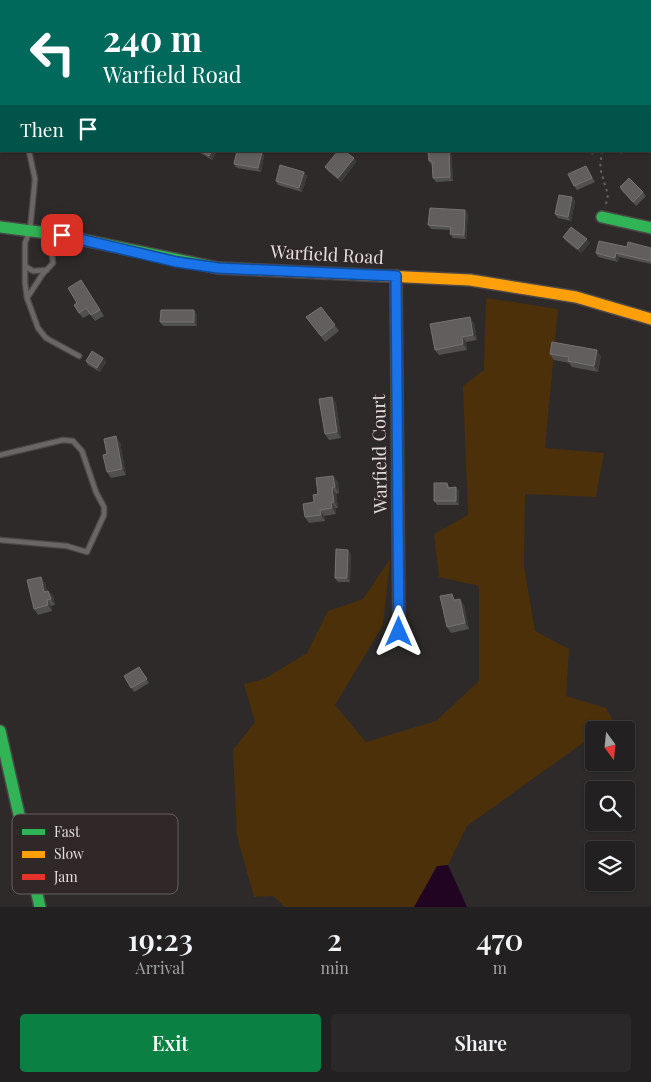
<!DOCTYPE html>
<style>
:root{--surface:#222020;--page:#2a2829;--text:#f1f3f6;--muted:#a2a3a5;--line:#3f3e3e;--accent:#0b8043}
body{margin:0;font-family:"Playfair Display",serif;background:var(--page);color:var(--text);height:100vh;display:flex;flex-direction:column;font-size:19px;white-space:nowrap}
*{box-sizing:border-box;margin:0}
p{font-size:16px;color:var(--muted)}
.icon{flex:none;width:28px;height:28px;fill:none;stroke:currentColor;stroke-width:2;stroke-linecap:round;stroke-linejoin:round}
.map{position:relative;height:907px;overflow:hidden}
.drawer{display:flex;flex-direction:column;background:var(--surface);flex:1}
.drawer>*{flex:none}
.top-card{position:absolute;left:0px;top:0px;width:651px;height:152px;box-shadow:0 1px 4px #0004,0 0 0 1px var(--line);background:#00695c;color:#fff;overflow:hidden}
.needle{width:32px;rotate:165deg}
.buttons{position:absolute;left:585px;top:721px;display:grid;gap:10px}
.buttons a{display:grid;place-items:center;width:50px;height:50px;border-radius:5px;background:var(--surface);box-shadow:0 1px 4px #0004,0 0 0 1px var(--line);font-size:25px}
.pin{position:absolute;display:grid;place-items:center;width:42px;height:42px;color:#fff;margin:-21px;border-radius:10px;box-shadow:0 2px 8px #0006}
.me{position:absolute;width:55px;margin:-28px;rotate:0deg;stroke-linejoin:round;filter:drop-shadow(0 0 4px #0008)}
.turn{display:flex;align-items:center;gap:18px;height:105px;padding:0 20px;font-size:22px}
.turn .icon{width:65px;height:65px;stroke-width:2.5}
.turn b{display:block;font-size:35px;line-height:42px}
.then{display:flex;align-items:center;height:48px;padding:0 20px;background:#0003;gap:10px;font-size:19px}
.eta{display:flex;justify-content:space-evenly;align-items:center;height:85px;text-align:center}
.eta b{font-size:30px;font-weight:600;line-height:35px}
.cta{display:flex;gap:10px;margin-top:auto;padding:10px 20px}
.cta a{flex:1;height:58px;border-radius:5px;background:var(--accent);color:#fff;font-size:20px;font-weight:600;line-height:58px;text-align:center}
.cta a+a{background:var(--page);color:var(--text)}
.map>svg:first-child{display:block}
</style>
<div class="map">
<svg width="651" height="907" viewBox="0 0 651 907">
<rect width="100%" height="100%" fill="#2e2a2a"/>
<path fill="#4c3009" d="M486,298l72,11 -13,139 59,5 -8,44 -71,-3 -1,72 11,65 34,18 -3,47 40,12 7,13 -12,9h-7v5l-127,91 -19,39 -11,2 -23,40h-129l-12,-11 -19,1 -17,-61 -4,-86 22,-28 -11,-38 20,-5 43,-26 21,-42 35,-12 27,-40 -7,66 -48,80 31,37 70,-21 43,-40v-95l-40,-9 -5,-43 34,-19 -5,-129 21,-16z"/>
<path fill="#210422" d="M448,865l19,42h-53l23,-41z"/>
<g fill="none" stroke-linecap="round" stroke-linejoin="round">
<g stroke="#4c4747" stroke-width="7">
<path id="lane" d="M0,126h1
M29,151l6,28 -5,51 -5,13v40l2,15 11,30 8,10 33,18
M25,266l8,5 14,-1
M27,298l15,-23 11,-12 -2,-15 -5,-14
M0,455l63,-15 10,1 9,10 14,41 8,15v8l-17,37 -20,-6 -67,-6"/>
</g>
<g stroke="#4c4747" stroke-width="11">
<path id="street" d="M463,0l7,1
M177,1l1,-1
M553,1v-1
M650,11h1
M650,112l1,1"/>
</g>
<g stroke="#4c4747" stroke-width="14">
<path id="fast" d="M602,217l49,11
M0,227l55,7 163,34 42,2
M0,731l40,176"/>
</g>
<g stroke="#4c4747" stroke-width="14">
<path id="slow" d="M260,270l210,10 106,17 75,22"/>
</g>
<g stroke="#4c4747" stroke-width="14">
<path id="jam" d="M396,276l3,355"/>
</g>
<path stroke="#666363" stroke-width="2" stroke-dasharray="2.5 4" stroke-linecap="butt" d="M78,1l1,-1
M602,151l-2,17 8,27 -3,13"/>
<use href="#lane" stroke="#6a6666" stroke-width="4.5"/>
<use href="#street" stroke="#6a6666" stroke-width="9"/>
<use href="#fast" stroke="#30b455" stroke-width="11"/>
<use href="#slow" stroke="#ff9f0a" stroke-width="11"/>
<use href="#jam" stroke="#e5322d" stroke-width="11"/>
</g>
<path fill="#524f4f" d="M298,0h21v1h-17z
M197,151h20l-5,9z
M428,151h23l2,30 -17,1 -3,-4v-13h-1l-3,-4z
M619,151h6l-4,3z
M262,152l2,4 -3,16 -24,-4 -3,-4z
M354,158l2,4 -15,20 -13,-11 -3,-4z
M586,166l9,16 -18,8 -3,-4z
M304,172l3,4 -5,16 -24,-7 -2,-4z
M620,187l23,5 3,4 -10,10 -14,-15z
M572,197l3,4 -4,20 -13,-3 -3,-4z
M468,214l-2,25 -13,-1 -3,-4 1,-4 -20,-1 -3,-4z
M563,237l27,6 -9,10 -15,-12z
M627,247l24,1v16l-32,-7 -1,5 -20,-5 -2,-4z
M81,280l23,36 -9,5 -5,-7 -7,4 -4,-5 -2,-10z
M321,307l18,24 -14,11 -19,-25z
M197,314v12h-34l-3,-4z
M474,323l3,17 -11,2 1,8 -28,5 -4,-5z
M550,354l51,2 -3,16 -26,-5 -3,-4 -15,-3z
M103,358l3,4 -6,10 -12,-7 -2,-4z
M332,397l4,6 5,35 -12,2 -4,-6z
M120,442l6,33 -15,3 -4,-6z
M333,476l5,6 1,11 -3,1 2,14h-2v6l-12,2 1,5 -16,2 -4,-6 13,-23z
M447,483l3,5 9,3v14h-22l-3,-4z
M351,554l-1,28h-12l-3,-4z
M45,583l2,8h1l5,5 2,9 -4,1 1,5 -14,4 -4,-6z
M456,600l8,5 5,24 -18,4 -4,-6z
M139,667l10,16 -15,9 -10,-16z"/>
<path fill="#3d3a3a" d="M1,52v21l-1,-2v-14z
M212,151h5l-5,9 -3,-4z
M449,151h2l2,30 -3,-4z
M590,151h6l-4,5 -2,-4z
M262,152l2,4 -3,16 -3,-4z
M354,158l2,4 -15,20 -3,-4z
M304,172l3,4 -5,16 -3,-4z
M572,197l3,4 -4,20 -3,-4z
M465,210l3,4 -2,25 -2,-4z
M587,239l3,4 -9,10 -3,-4z
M616,253l3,4 -1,5 -3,-4z
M194,310l3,4v12l-3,-4z
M470,317l4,6 3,17 -4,-5z
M462,337l4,5 1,8 -4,-6z
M597,350l4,6 -3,16 -4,-6z
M103,358l3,4 -6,10 -3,-4z
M332,397l4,6 5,35 -4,-6z
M116,436l4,6 6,33 -4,-6z
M333,476l5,6 1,11 -4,-6z
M456,487l3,4v14l-3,-4z
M332,488l4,6 2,14 -4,-6z
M331,502l5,6v6l-4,-6z
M320,510l4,6 1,5 -4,-6z
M348,550l3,4 -1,28 -3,-4z
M41,577l4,6 4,15 -5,-6z
M48,591l5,5 2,9 -4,-6z
M460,599l4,6 5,24 -4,-6z
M47,600l4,6 1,5 -4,-6z"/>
<path fill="#625e5e" stroke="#767272" d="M133,0h17l-1,1h-17z
M198,0h18v1h-18z
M306,0h9v1h-5z
M334,0h20l3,1h-23z
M0,14l1,1v37l-1,5z
M651,79v12l-1,-1z
M650,126l1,1v13h-1z
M201,151h11l-3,5z
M237,151l25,1 -4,16 -24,-4z
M338,151h6l10,7 -16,20 -13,-11z
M428,151h21l1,26 -17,1 -1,-17h-3z
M280,165l24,7 -5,16 -23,-7z
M586,166l6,12 -18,8 -6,-12z
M629,178l14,14 -10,10 -13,-15z
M559,195l13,2 -4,20 -13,-3z
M430,208l35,2 -1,25 -14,-1 1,-7 -23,-2z
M571,227l16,12 -9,10 -15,-12z
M599,241l28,6 1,-5 23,6v13l-35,-8 -1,5 -19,-5z
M81,280l19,30 -9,5 -5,-7 -7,5 -5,-8 3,-2 -9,-15z
M321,307l14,18 -14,11 -15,-19z
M161,310h33v12h-34z
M470,317l3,18 -11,2 1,7 -28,6 -5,-26z
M552,342l45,8 -3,16 -26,-5 1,-4 -19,-3z
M92,351l11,7 -6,10 -11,-7z
M332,397l5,35 -12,2 -6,-35z
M116,436l6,33 -15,3 -4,-17 4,-1 -3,-15z
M333,476l2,11 -3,1 2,14h-3l1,6 -12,2 1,5 -16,2 -2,-13 11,-2 -1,-7 5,-1 -2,-16z
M434,483h13l1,5 8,-1v14h-22z
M336,549l12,1 -1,28h-12z
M41,577l3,15 4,-1 3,8 -4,1 1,5 -14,4 -7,-29z
M452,594l2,6 6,-1 5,24 -18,4 -7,-31z
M139,667l8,12 -16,9 -7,-12z"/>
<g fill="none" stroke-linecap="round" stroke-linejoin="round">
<g stroke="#114b97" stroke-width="12">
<path id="route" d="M62,235l115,27 41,6 178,8 3,356"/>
</g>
<use href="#route" stroke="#1a73e8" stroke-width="9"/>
</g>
<g text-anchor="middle" stroke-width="4" stroke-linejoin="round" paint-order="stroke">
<g font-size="18" fill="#e3dede" stroke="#302828">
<text transform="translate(327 255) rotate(3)" y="6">Warfield Road</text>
<text transform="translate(380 454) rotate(-91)" y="6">Warfield Court</text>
</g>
</g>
<rect x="12" y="814" width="166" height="80" rx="8" fill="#302828" stroke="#665f5f" stroke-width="1"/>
<rect x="22" y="829" width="23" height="6" fill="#30b455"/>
<rect x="22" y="851" width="23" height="7" fill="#ff9f0a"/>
<rect x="22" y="874" width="23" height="6" fill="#e5322d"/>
<g font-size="14" fill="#e3dede">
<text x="54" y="837">Fast</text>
<text x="54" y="859">Slow</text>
<text x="54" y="882">Jam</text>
</g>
</svg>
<div class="buttons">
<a><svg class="needle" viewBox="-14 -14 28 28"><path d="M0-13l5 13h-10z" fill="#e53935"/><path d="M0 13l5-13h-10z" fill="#a2a3a5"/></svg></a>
<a><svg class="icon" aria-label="search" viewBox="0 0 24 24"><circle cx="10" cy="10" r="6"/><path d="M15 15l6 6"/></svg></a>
<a><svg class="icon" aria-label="layers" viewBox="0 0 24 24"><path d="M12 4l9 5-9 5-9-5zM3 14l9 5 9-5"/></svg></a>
</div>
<div class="pin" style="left:62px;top:235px;background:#d93025"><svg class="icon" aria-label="arrive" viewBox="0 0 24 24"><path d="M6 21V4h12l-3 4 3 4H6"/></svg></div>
<svg class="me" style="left:399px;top:632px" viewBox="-20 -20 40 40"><path d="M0-17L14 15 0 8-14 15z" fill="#1a73e8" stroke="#fff" stroke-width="4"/></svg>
<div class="top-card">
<div class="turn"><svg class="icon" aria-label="left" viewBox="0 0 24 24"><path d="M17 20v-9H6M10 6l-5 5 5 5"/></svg><div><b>240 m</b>Warfield Road</div></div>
<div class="then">Then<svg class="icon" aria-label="arrive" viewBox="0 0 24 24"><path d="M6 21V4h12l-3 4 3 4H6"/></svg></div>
</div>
</div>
<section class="drawer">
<div class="eta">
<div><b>19:23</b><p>Arrival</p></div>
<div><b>2</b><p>min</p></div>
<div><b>470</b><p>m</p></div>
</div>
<div class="cta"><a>Exit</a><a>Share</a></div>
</section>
